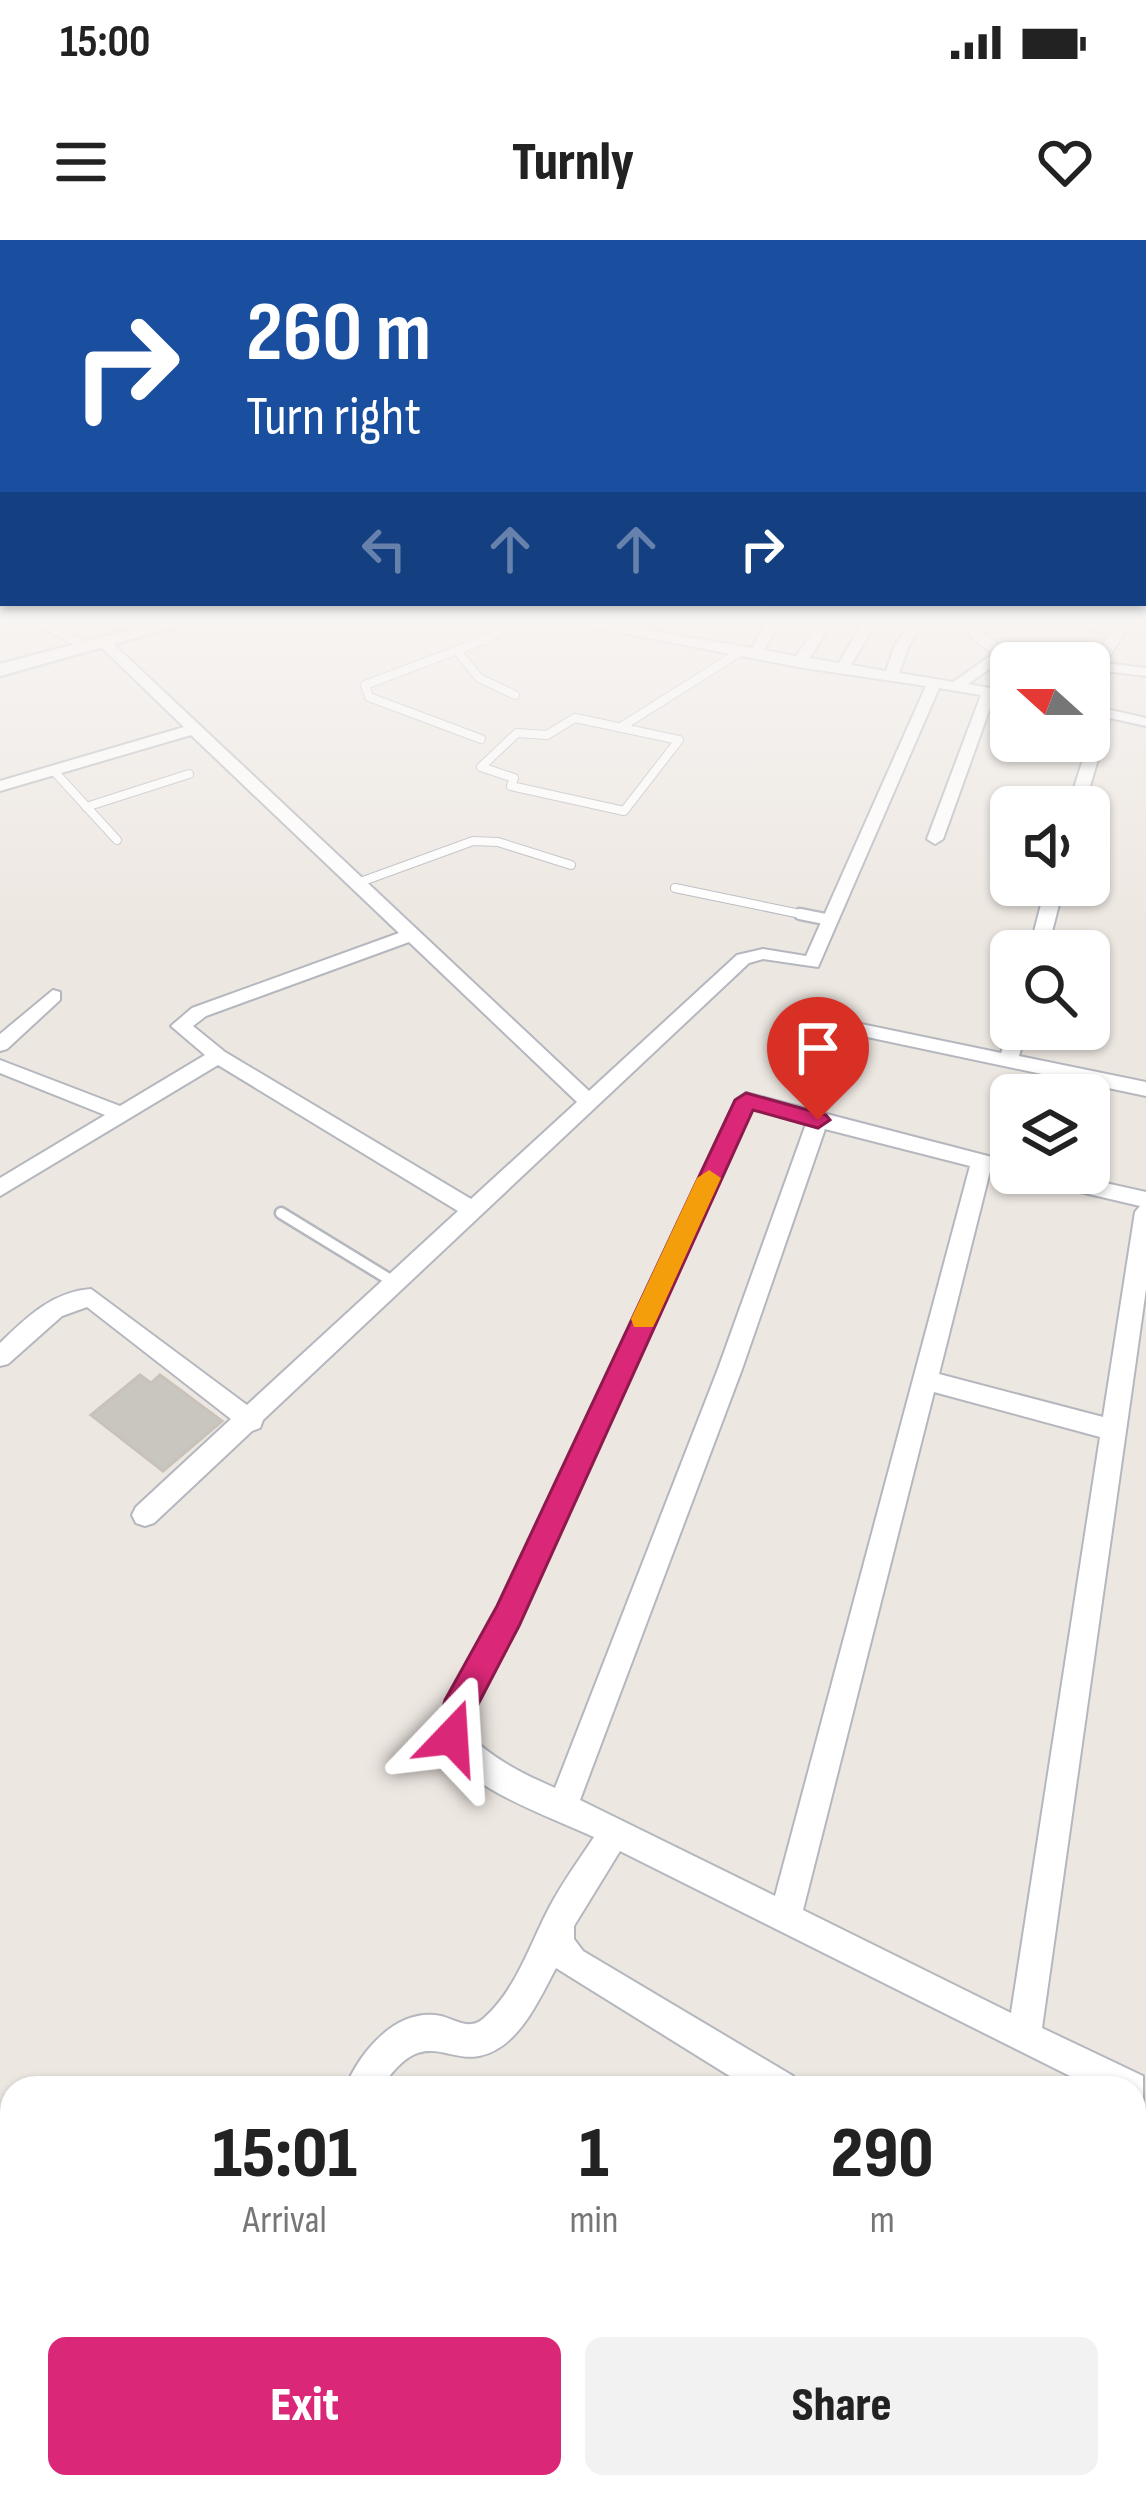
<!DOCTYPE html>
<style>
:root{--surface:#fff;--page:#f2f2f2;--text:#222;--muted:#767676;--accent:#db2777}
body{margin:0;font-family:"Sofia Sans Condensed",sans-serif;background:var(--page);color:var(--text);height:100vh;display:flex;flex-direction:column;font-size:45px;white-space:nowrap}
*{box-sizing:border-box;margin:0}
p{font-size:39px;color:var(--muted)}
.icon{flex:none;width:66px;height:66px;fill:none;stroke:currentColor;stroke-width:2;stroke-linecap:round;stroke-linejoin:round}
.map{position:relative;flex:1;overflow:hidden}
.panel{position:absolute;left:0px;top:1836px;width:1146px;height:423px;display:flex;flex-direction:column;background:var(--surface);border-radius:36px 36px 0 0;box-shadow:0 3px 9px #0004}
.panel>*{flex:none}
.guide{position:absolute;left:0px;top:0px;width:1146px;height:366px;box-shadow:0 3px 9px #0004;background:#1a4fa0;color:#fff;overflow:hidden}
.needle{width:78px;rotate:291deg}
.tools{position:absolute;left:990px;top:402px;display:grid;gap:24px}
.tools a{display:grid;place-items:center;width:120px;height:120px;border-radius:18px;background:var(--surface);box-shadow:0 3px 9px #0004;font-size:60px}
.pin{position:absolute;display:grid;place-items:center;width:102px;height:102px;color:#fff;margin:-123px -51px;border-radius:50% 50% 50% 0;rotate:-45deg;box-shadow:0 0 12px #0007}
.pin .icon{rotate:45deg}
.me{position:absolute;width:132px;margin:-66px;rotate:20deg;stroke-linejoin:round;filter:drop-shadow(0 0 9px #0008)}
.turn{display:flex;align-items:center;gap:42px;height:252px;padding:0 48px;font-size:54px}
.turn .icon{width:156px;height:156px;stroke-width:2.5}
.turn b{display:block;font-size:84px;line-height:102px}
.lanes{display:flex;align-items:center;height:114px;padding:0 48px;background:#0003;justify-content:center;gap:60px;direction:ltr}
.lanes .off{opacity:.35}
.eta{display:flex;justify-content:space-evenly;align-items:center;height:204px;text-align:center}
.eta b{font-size:72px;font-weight:800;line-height:84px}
.primary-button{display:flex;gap:24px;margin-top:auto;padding:24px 48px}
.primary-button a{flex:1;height:138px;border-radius:18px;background:var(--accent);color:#fff;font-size:48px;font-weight:800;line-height:138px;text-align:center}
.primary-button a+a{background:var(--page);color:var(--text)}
.status{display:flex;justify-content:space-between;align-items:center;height:84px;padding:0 60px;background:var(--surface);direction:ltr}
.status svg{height:33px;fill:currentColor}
header{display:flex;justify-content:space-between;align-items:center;height:156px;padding:0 48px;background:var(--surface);font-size:54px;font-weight:800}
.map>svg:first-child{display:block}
</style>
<div class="status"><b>15:00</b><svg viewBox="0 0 49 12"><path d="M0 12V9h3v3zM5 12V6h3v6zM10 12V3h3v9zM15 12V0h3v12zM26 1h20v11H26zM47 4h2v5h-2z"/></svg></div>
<header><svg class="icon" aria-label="menu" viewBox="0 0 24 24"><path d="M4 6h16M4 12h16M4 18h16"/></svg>Turnly<svg class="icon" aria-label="heart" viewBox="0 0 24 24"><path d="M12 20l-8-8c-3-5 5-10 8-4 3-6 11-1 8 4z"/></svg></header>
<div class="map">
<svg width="1146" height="2258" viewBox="0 0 1146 2258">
<rect width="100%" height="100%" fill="#ede7e1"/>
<path fill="#c9c5bf" stroke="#c9c2bb" stroke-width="3" d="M140,1135l11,8 9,-8 62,46 -59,50 -72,-56z"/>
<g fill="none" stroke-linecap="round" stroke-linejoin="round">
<g stroke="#b5b7bf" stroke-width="10">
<path id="lane-far1" d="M301,384l18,-5
M458,412l21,26 36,17
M575,478l104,22 -55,71 -113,-25 3,-8 -33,-11 36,-34 30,2z
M621,487l119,-75
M481,499l-112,-42 -4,-12 127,-48 20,-18
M53,530l64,70
M86,567l103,-33
M355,644l118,-43 25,1 73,23
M675,648l140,29"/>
</g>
<g stroke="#b5b7bf" stroke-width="15">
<path id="lane" d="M800,674l30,6
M281,973l116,71"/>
</g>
<g stroke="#b5b7bf" stroke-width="4">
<path id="street" d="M23,379h18l54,27 -12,3z
M550,379h32l170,29 16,-29h13l-17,31 32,6 27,-37h13l-27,39 30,5 26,-44h13l-27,46 35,6 9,-26 19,-26h13l-18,26 -10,28 54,9 40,-28 -23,-18 -1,-8 -40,-9h55l-2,13 24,18 86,11 17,-26 -49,-16c24,0 44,-1 64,15l-19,29 41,5v8l-57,-7v-6l-84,-5 -37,26 43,8v8l-17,-3 -51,142 -8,5 -8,-5 54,-144 -42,-7 -121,279 -55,-8 -14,4 -486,457 -3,8 -8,3 -98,92 -9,3 -9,-3 -4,-8 4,-8 95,-88 -144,-112 -25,9 -54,48 -8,2v-23c27,-26 52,-51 91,-54l156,116 211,-194 -240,-146 -218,131v-18l105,-63 -105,-42v-13l120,46 85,-51 -34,-29 21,-18 207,-75 -208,-198 -191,56v-10l184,-54 -87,-84 12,-3 480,451 148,-136 26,-6 43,7 120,-270 -128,-19zM409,702l168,160 -106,97 -246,-147 -32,-26 13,-10z
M1089,465l57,13v8l-36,-8 -26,89h-16l29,-92 -8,-2z
M1046,645h18l-17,66h-18z
M53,750l7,2v8l-53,49 -7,2v-17z
M813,774l188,39 10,-28v4h16l-8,27 127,26v14l-340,-72 -3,-4z
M746,853l265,69v11h50l85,19v97l-104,739 101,48v24l-9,4v-16h-40l-474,-237 -46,75v13l9,12 210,125 5,12h-49l-193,-120c-14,26 -29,60 -54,78 -50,35 -72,-33 -121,42h-36c15,-36 51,-81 96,-72 15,4 29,15 43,2 32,-28 46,-74 65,-110 13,-25 30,-48 45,-71 -47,-22 -135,-50 -157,-100l10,-36 51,-94 238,-507zM752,868l54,16 -88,245 -163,419c-32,-14 -64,-30 -88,-55l4,-19 47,-89zM825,889l145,37 -195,730 -195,-96 162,-431zM990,931l21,5 8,-2 10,6 111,26 -5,6 -32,205 -164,-43zM934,1152l166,45 -89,576 -208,-103z
M87,2247h45l-5,11h-44z
M392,2247h55l4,11h-54z"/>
</g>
<g stroke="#b5b7bf" stroke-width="5">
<path id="secondary" d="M170,379h32l-202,57v-12z"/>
</g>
<use href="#lane-far1" stroke="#fff" stroke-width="8"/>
<use href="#lane" stroke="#fff" stroke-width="10"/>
<use href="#street" fill="#fff" fill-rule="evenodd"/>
<use href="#secondary" fill="#fff" fill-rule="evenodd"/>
</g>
<linearGradient id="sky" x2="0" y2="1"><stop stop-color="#7ec0e6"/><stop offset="0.55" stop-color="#f7f4f2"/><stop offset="1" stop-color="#f7f4f2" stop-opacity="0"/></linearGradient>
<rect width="1146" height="695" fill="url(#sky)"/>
<path fill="#db2777" stroke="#8e194d" stroke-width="3" d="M746,853l80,22 4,5 -12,8 -65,-18 -234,516 -46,88 -9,35 -12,4 -12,-4 -5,-12 10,-37 52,-94 238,-506z"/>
<path fill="#f59e0b" d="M709,930l12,8 -64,141 -4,8h-19l-3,-8 66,-141z"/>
</svg>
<div class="tools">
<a><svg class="needle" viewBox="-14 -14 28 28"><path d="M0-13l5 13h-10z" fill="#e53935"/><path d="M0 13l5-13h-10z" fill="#767676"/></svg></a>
<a><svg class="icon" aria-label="sound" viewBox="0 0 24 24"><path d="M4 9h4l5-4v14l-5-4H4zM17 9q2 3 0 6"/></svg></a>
<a><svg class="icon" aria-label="search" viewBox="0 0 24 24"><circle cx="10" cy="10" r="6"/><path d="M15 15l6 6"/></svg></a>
<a><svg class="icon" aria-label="layers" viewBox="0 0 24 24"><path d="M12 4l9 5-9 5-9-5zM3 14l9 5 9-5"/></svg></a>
</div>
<div class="pin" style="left:818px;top:880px;background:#d93025"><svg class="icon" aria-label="arrive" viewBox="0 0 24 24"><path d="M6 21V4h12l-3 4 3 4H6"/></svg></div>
<svg class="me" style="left:452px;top:1497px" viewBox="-20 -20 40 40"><path d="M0-17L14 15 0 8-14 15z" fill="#db2777" stroke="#fff" stroke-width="4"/></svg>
<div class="guide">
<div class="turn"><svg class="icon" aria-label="right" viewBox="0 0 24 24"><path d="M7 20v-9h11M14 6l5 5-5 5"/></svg><div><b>260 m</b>Turn right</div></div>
<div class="lanes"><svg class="icon off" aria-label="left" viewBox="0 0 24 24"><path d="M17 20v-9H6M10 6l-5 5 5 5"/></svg><svg class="icon off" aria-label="ahead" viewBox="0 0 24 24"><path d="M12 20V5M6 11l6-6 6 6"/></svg><svg class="icon off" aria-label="ahead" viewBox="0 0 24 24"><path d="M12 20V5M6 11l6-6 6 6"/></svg><svg class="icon" aria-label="right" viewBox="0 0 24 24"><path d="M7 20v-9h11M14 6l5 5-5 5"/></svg></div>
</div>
<section class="panel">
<div class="eta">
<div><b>15:01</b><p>Arrival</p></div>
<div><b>1</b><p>min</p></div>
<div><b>290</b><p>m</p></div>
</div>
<div class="primary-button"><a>Exit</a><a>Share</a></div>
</section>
</div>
